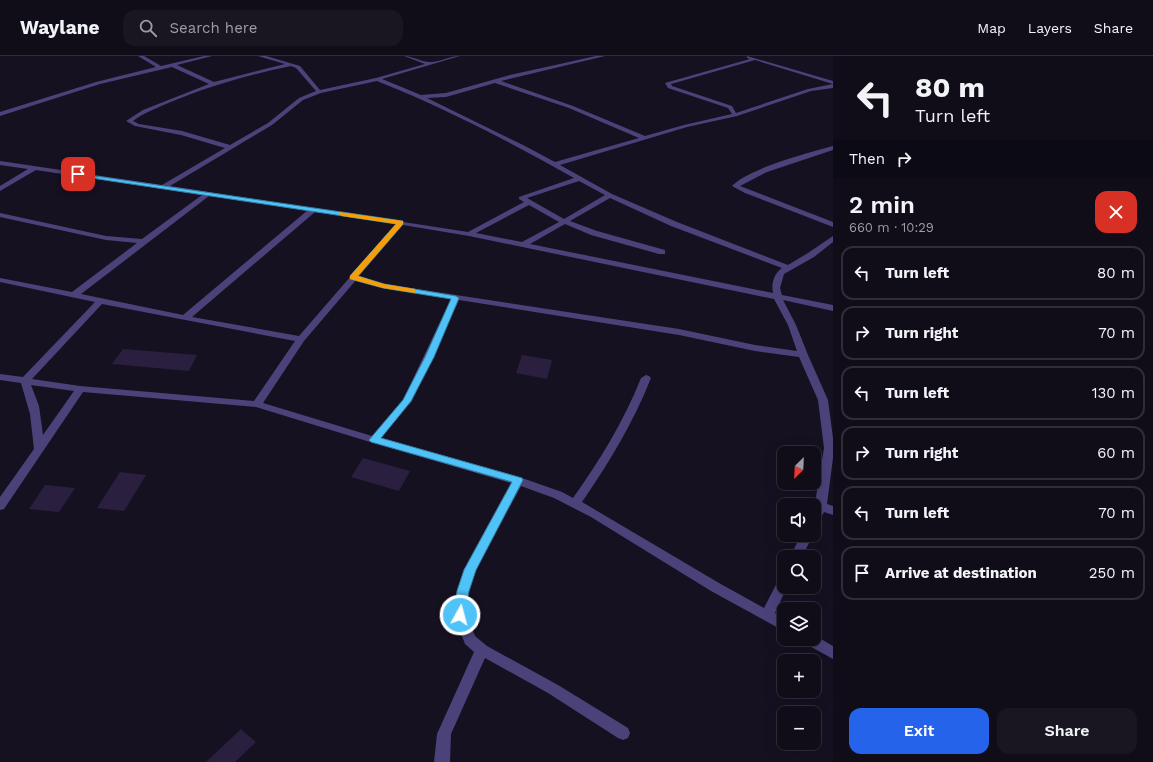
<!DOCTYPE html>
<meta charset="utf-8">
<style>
:root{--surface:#100d19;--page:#191622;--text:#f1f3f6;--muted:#9c9ca2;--line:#302d38;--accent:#2563eb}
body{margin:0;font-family:"Work Sans",sans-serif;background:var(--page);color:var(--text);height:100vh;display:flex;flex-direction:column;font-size:15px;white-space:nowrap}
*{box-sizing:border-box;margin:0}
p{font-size:13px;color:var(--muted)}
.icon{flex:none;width:22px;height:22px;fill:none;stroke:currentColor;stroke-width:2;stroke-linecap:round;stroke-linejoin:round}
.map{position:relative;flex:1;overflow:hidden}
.sheet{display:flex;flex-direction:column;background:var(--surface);width:320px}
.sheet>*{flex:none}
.banner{background:#100d19;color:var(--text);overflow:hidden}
.needle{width:26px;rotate:204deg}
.buttons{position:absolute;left:777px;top:390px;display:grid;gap:8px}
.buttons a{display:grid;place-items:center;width:44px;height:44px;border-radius:8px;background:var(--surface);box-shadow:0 4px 16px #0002,0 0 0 1px var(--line);font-size:20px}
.pin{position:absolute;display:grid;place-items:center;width:34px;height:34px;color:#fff;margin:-17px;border-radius:8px;box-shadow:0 2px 6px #0006}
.me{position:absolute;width:44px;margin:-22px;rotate:7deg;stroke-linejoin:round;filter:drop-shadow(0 0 3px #0008)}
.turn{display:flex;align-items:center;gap:14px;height:84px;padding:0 16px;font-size:18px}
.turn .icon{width:52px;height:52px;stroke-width:2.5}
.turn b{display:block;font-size:28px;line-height:34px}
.then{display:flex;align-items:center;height:38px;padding:0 16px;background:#0003;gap:8px;font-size:15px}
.round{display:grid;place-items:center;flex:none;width:42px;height:42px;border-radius:12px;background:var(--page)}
.headline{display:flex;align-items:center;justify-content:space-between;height:68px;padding:0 16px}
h1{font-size:24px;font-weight:600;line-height:30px}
.button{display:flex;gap:8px;margin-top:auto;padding:8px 16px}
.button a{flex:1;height:46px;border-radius:12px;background:var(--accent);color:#fff;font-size:16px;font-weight:600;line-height:46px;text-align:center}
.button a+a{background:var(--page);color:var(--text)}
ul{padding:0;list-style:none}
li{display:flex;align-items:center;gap:12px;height:54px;margin:0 8px 6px;padding:0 8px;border:2px solid var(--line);border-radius:12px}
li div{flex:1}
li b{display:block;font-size:15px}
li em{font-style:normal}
header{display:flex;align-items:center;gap:24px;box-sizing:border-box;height:56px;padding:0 20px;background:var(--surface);border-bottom:1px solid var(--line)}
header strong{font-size:19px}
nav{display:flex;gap:22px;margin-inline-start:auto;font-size:14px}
.search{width:280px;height:36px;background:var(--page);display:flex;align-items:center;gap:10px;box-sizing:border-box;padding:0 14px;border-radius:12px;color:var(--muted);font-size:15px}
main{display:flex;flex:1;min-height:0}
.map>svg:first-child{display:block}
</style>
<header>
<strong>Waylane</strong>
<div class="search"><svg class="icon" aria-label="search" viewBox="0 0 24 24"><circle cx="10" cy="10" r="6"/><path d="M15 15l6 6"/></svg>Search here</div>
<nav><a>Map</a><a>Layers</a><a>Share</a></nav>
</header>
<main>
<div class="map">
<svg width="833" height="706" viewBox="0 0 833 706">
<rect width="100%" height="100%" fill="#161121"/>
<path fill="#2a1f3f" d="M123,293l74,6 -8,16 -77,-7z
M522,299l30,5 -5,19 -31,-6z
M363,402l47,13 -11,20 -48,-14z
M120,416l26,3 -22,36 -27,-3z
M45,429l30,3 -16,24 -30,-3z
M241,673l15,13 -21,20h-29z"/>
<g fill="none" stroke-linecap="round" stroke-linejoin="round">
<path fill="#4b427a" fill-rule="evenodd" d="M138,0h6l17,10 43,-10h8l-35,9 37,17 71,-18 -27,-8h8l34,10 20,24 56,-12 49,-14 -21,-8c9,0 19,7 28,6 10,-1 18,-6 28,-6l-78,23 39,16 25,-2 64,-18 86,-19h9l-104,25 72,25 72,30 39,-11 48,-11 -4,-6 -60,-20 -3,-5 85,-24 -3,-1v-2l86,25v7l-22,3 -74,25 -50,11 -127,38 52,29 65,28 111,43 20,-12 25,-17v6l-19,15 -30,17 -4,14 2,7 51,10v6l-50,-11 13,25 12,30 20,45 5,38v20l-6,46 6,2v9l-9,-3 -6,11 -4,1v-15l10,-61 -6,-48 -19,-43 -44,-6 -76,-16 -220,-35 -47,101 -31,37 141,40 40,14 11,6c27,-38 51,-77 68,-120l5,-3 3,1 2,2c-18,45 -42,85 -69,124l137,81 45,25 16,-31 4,-1v11h3l-12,26 9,6v12l-73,-40 -120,-74 -37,-19 -33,-12 -45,83 -7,22 -3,24 9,21 12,10 71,39 70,43 2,5 -2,5 -5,2 -5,-2 -70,-45 -63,-35 -34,76 -1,28h-16l3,-28 37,-82 -9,-8 -11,-29 3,-24 7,-22 47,-86 -141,-41 -114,-35 -173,-15 -79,117 -4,1v-13l34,-48 -4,-35 -9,-31 -21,-3v-6l23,3 72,-75 -95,-20v-4l72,14 65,-49 -31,-3 -106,-23v-4l106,23 36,3 60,-44 -166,-25 -36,21v-5l28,-17 -28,-4v-4l162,24 63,-37 -44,-13 -46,-9 -9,-5 17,-11 66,-26 -37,-17 -72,17 -100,32v-4l96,-30 60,-15zM755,4l78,24 -25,5 -72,24 -4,-7 -60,-20 -1,-2zM291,10l5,2 20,23 -17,7 -31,25 -38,22 -48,-14 -43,-7 -6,-3c10,-8 22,-12 33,-17 40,-17 82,-29 125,-38zM377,25c68,27 133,61 197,97l-55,19v2l5,3 -56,30 -298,-46 102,-61 31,-25 18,-7zM495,27l74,25 70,30 -84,24 -30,-16 -98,-48 19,-1zM579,125l26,14 -41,24 -37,-21zM209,140l99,14 -125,105 -102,-21zM610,142l61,28 111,42c-8,5 -11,16 -9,25l-243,-49 35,-20 26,11 68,19h6v-4l-68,-19 -27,-10zM529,149l30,17 -37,20 -46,-9zM315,156l81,12 -97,112 -107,-19zM403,169l66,11 305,63 14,26 9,26 -42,-6 -76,-16 -295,-45 -25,-8zM356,224l27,8 68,11 -48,101 -31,36 -109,-33 41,-62zM102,248l193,37 -41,60 -174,-15 -48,-7zM31,329l43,6 -31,44 -4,-29z
M833,90v4l-66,22 -27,14 93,36v5l-88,-34 -13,-7c15,-17 78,-34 101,-40z
M801,479h12l-11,22h-12z
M814,579l19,11v13l-29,-16 -2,-4h12z"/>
</g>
<path fill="#4fc3f7" stroke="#337fa1" d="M75,117l328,48v3l-45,52 26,8 72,12 3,2 -25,59 -23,44 -30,37 141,40 1,2 -47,90 -7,21 -5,27 -4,2 -4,-2 -2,-3 3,-24 7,-21 48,-88 -141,-40 -2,-2 34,-40 22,-43 26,-58 -68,-11 -33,-9v-3l46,-52 -318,-48h-3z"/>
<path fill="#f59e0b" d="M340,156l63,9v3l-45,52 26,8 31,5v4l-32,-5 -33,-9v-3l46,-52 -54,-8 -2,-1z"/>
</svg>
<div class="buttons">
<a><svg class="needle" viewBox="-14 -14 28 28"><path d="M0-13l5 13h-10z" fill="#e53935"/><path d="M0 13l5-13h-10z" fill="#9c9ca2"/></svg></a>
<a><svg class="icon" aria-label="sound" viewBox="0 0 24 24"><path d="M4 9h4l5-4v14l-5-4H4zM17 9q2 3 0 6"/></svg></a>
<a><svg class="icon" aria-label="search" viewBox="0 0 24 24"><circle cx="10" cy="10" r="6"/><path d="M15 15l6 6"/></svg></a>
<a><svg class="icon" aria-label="layers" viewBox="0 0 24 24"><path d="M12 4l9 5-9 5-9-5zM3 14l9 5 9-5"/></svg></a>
<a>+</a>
<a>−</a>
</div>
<div class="pin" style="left:78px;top:118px;background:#d93025"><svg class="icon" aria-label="arrive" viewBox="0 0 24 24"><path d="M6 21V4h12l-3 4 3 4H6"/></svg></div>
<svg class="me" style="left:460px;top:559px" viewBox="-20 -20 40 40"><circle r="17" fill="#4fc3f7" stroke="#fff" stroke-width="3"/><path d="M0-11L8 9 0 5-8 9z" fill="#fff"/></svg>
</div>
<section class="sheet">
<div class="banner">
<div class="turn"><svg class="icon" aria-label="left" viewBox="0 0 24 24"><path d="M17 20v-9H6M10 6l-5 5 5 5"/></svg><div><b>80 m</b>Turn left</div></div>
<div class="then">Then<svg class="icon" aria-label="right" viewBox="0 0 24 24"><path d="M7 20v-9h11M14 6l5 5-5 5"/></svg></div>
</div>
<div class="headline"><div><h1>2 min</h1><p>660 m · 10:29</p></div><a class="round" style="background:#d93025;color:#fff"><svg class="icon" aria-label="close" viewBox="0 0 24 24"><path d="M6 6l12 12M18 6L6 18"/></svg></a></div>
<ul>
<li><svg class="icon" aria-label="left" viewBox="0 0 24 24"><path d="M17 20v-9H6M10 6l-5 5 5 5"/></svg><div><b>Turn left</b></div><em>80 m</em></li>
<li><svg class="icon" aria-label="right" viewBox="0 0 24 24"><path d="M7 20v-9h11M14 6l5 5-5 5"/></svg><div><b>Turn right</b></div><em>70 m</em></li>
<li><svg class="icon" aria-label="left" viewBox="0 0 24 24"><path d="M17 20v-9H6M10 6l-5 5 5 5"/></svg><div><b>Turn left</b></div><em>130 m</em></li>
<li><svg class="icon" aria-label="right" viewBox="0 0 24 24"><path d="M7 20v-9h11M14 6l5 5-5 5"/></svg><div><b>Turn right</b></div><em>60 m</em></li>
<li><svg class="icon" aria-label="left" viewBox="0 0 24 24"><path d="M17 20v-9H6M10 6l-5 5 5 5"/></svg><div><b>Turn left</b></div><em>70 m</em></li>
<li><svg class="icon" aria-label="arrive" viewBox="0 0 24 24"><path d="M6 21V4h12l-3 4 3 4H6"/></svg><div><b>Arrive at destination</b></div><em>250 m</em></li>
</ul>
<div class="button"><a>Exit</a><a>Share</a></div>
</section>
</main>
